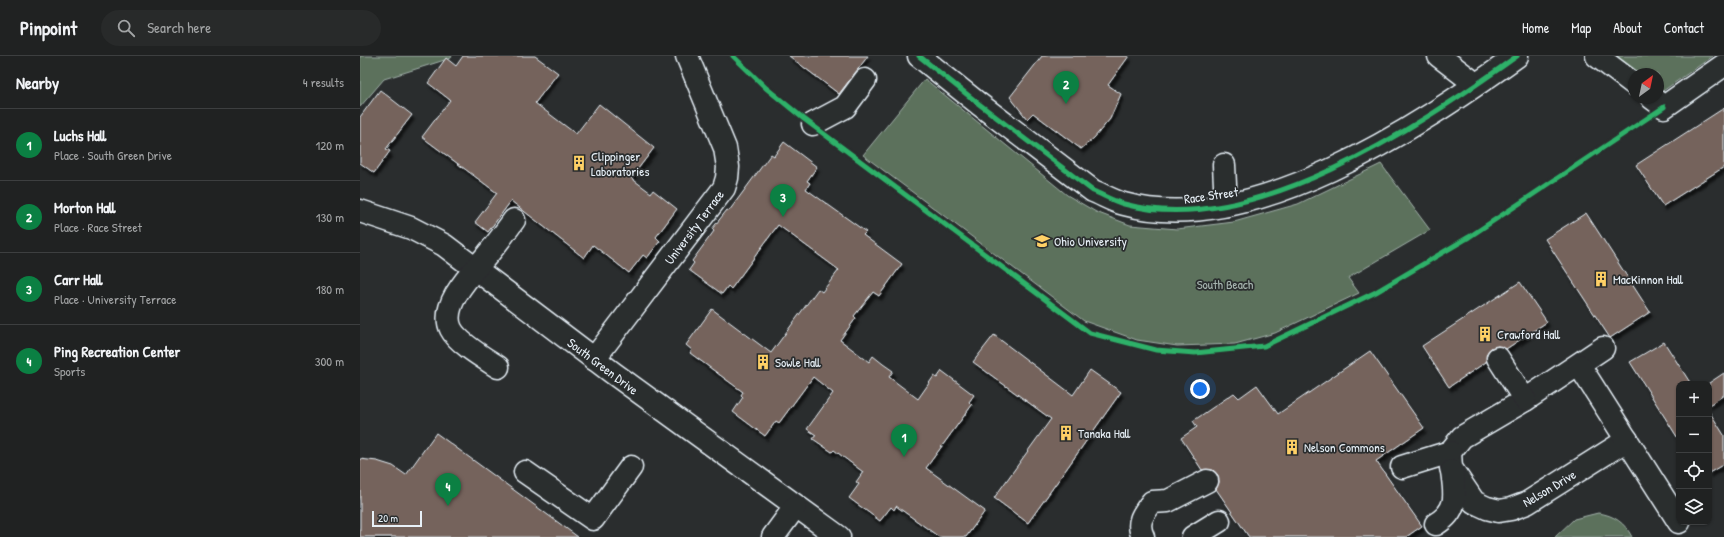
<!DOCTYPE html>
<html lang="en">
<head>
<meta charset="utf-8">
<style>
  body { margin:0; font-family:"Patrick Hand",sans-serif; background:#282a2a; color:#f1f3f6 }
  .controls { position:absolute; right:12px; bottom:12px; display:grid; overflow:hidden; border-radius:8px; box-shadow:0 1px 3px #0004 }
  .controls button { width:36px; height:36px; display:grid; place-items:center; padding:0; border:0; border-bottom:1px solid #3d3f40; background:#202222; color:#f1f3f6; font:20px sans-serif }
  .compass { position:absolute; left:1268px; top:12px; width:36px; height:36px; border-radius:50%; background:#202222; box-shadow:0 1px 3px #0004; rotate:33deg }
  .scale { position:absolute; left:12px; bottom:10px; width:50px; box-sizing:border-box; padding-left:4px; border:2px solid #e8f1f8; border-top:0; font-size:11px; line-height:14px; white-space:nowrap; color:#e8f1f8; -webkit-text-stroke:3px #2a2d2e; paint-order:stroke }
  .you { position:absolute; left:840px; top:333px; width:14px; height:14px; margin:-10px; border:3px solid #fff; border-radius:50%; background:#1a73e8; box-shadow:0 0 0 6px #1a73e833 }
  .badge { display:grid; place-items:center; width:26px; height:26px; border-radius:50%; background:#0b8043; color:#fff; font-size:13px; font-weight:700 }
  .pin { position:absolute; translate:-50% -33px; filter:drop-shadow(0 1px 2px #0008) }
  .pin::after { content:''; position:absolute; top:21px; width:14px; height:12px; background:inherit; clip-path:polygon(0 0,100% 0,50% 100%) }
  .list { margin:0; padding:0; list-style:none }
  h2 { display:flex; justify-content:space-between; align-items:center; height:52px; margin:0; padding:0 16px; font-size:17px }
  h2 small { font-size:13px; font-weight:400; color:#a2a4a5 }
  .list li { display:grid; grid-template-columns:26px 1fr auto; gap:12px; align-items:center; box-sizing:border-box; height:72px; padding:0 16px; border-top:1px solid #3d3f40 }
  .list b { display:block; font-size:15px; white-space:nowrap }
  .list p { margin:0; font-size:13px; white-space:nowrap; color:#a2a4a5 }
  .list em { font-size:13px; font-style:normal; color:#a2a4a5 }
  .icon { flex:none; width:22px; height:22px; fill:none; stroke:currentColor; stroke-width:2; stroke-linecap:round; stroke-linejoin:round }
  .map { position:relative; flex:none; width:1364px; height:481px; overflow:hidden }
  header { display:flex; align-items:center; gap:24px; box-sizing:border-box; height:56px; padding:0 20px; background:#202222; border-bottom:1px solid #3d3f40 }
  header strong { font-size:19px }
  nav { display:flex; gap:22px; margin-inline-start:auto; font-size:14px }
  .search { width:280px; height:36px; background:#282a2a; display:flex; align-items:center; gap:10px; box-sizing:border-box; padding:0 14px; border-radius:22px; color:#a2a4a5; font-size:15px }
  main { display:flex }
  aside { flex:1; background:#202222 }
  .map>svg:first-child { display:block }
</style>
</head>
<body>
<header>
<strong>Pinpoint</strong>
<div class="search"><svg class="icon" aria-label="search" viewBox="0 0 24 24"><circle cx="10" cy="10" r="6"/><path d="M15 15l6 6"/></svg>Search here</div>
<nav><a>Home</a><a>Map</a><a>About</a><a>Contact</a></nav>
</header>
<main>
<aside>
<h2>Nearby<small>4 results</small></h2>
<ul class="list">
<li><span class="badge">1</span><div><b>Luchs Hall</b><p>Place · South Green Drive</p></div><em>120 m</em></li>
<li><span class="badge">2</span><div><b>Morton Hall</b><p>Place · Race Street</p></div><em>130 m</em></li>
<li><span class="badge">3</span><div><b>Carr Hall</b><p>Place · University Terrace</p></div><em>180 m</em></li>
<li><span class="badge">4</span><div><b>Ping Recreation Center</b><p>Sports</p></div><em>300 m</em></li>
</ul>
</aside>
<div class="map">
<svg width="1364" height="481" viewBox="0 0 1364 481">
  <defs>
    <filter id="shadow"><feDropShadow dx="2.5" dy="4.5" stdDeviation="1" flood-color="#0009"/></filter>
  </defs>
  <rect width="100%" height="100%" fill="#2a2d2e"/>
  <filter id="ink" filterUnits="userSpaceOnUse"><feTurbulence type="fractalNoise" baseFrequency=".025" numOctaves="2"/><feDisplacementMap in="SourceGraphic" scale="8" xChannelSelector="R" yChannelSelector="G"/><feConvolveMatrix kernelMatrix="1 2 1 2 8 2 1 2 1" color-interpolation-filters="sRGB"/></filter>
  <g filter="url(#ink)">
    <g fill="#5b715c" stroke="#a2b1aa">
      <path d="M0 0H92L91 2 24 23 0 51Z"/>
      <path d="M1254 0H1353L1300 37 1298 35V18H1276Z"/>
      <path d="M565 23 707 139 736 156 770 169 817 173 874 166 938 148 1021 108 1070 174 988 222 999 237 915 277 875 288 817 290 777 284 724 265 503 99Z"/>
      <path d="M1238 457C1254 459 1265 467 1272 481H1195L1214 463Z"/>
    </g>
    <g fill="#74635b" stroke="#e8f1f8" filter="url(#shadow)">
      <path d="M103 0H175L198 17 175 47 216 78 239 48 294 92 271 122 291 137 293 134 317 153 296 181 300 185 287 202 283 199 269 217 233 189 224 202 151 145 128 176 115 166 137 137 62 81 90 44 68 27 86 2 96 10Z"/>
      <path d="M429 0H508L479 38Z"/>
      <path d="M682 0H769L748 29 761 38 750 63 734 82 721 93 673 57 667 63 650 41Z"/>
      <path d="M20 34 52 59 26 93 30 95 14 117 0 107V61Z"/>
      <path d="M1364 52V111L1303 150 1276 109Z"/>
      <path d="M424 86 457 111 447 125 450 127 446 133 506 176 503 179 542 208 519 240 513 236 494 260 496 262 480 284 509 306 513 300 523 308 533 315 529 321 558 343 574 320 577 322 582 315 614 339 609 346 612 349 566 412 625 455 606 481H579L536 450 534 454 531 451 520 465 489 442 499 428 496 426 503 416 474 394 472 396 453 383 456 379 447 373 473 337 453 321 419 367 416 365 405 380 373 356 383 341 381 339 383 336 330 297 332 294 326 289 352 253 411 297 458 233 462 236 479 214 418 169 371 233 368 230 362 238 329 214 334 207 332 205 354 175 352 173 367 154 369 155 411 98 414 100Z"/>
      <path d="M1226 157 1290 256 1250 282 1185 183Z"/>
      <path d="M1160 226 1187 266 1146 293 1138 290 1131 292 1127 297 1126 306 1089 331 1062 290Z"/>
      <path d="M634 279 713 339 730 314 761 336 668 467 634 442 691 363 613 306Z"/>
      <path d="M1304 286 1331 328H1319V384L1270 306Z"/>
      <path d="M1010 295 1064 372 1016 405 1062 470 1046 481H889L856 433 859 426 858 419 853 414H842L821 382 837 371 833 365 874 337 879 342 897 329 918 358Z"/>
      <path d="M1364 317V339L1349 349V327Z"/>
      <path d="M1349 355 1364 379V408L1349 417Z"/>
      <path d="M76 377 218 481H0V403L17 405 33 410 46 419Z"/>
    </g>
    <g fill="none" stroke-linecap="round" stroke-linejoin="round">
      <defs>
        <g id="minor">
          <path d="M559 0 619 48 733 135C743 139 753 145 764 148 891 183 1058 71 1157 0"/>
          <path d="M1079 0 1109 23"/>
          <path d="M1237 0 1274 28"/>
          <path d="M1292 42 1304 51 1364 9"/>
          <path d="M453 68 485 51 505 24"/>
          <path d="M864 109 866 149"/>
          <path d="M0 155 51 172 84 189 253 317 479 481"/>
          <path d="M1243 292 1165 344 1102 381 1090 396 1091 412 1114 446 1127 452 1139 455 1151 453 1167 447 1267 384"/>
          <path d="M1138 302 1165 344"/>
          <path d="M234 303 364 132 367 122 368 111 365 92 327 0"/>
          <path d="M1219 309 1319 466"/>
          <path d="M138 311C124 302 98 287 91 273 79 248 114 215 128 198 137 187 146 175 154 164"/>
          <path d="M1042 411 1090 396"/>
          <path d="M165 416 233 463 271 411"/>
          <path d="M1076 468C1099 454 1095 438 1092 415"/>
          <path d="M413 481 435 451"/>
          <path d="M783 481C776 466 783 458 792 446L808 445 847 425"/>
          <path d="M833 481 859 465"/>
        </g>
      </defs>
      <use href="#minor" stroke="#e8f1f8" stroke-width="25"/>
      <use href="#minor" stroke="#2a2d2e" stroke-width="22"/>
      <defs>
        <g id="cycleway">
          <path d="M373 0 406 32 444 63 730 277 796 294 835 297 904 290 1016 236 1109 181 1304 51"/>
          <path d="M559 0 619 48 733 135C743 139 753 145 764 148 891 183 1058 71 1157 0"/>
        </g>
      </defs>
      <use href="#cycleway" stroke="#2a2d2e" stroke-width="8"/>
      <use href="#cycleway" stroke="#2db169" stroke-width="5"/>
    </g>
  </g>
  <defs>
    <symbol id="building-bare" viewBox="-9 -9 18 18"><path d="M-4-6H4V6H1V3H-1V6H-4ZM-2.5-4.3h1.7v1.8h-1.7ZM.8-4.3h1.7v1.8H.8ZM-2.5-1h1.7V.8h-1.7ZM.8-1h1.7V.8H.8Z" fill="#ffd166" stroke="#2a2d2e" stroke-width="2.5" paint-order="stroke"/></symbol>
    <symbol id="university-bare" viewBox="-9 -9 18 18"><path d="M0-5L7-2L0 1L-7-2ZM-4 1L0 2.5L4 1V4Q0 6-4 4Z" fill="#ffd166" stroke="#2a2d2e" stroke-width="2.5" paint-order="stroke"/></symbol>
  </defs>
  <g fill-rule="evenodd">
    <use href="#building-bare" x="208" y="96" width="22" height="22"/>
    <use href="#university-bare" x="671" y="174" width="22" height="22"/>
    <use href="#building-bare" x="1230" y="212" width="22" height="22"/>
    <use href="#building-bare" x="1114" y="267" width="22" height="22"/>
    <use href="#building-bare" x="392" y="295" width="22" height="22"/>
    <use href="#building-bare" x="695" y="366" width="22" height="22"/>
    <use href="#building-bare" x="921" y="380" width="22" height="22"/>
  </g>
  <g text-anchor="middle" stroke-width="3.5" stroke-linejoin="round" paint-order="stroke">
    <g font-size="13" fill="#e8f1f8" stroke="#2a2d2e" text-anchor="start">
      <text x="231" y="105">Clippinger<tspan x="231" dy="15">Laboratories</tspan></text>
      <text x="694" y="190">Ohio University</text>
      <text x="1253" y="228">MacKinnon Hall</text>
      <text x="1137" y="283">Crawford Hall</text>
      <text x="415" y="311">Sowle Hall</text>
      <text x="718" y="382">Tanaka Hall</text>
      <text x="944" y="396">Nelson Commons</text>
    </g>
    <g font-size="13" fill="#e8f1f8" stroke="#2a2d2e">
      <text transform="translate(851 139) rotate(-8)" y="5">Race Street</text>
      <text transform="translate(334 171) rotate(-53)" y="5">University Terrace</text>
      <text transform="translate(243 310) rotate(37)" y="5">South Green Drive</text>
      <text transform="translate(1189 432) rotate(-31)" y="5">Nelson Drive</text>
    </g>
    <g font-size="13" fill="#a9b7b2" stroke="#2a2d2e">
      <text x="865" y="233">South Beach</text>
    </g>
  </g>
</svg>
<div class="controls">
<button>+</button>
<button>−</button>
<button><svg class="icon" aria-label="locate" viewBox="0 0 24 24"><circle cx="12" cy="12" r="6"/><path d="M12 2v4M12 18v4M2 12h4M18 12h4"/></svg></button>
<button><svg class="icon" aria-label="layers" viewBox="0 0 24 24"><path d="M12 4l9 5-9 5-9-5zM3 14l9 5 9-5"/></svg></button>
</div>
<svg class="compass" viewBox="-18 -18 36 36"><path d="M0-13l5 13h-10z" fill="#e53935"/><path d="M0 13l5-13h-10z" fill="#a2a4a5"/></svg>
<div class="scale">20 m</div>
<div class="you"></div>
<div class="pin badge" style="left:544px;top:401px">1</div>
<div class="pin badge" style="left:706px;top:48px">2</div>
<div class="pin badge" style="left:423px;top:161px">3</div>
<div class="pin badge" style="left:88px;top:450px">4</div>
</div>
</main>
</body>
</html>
